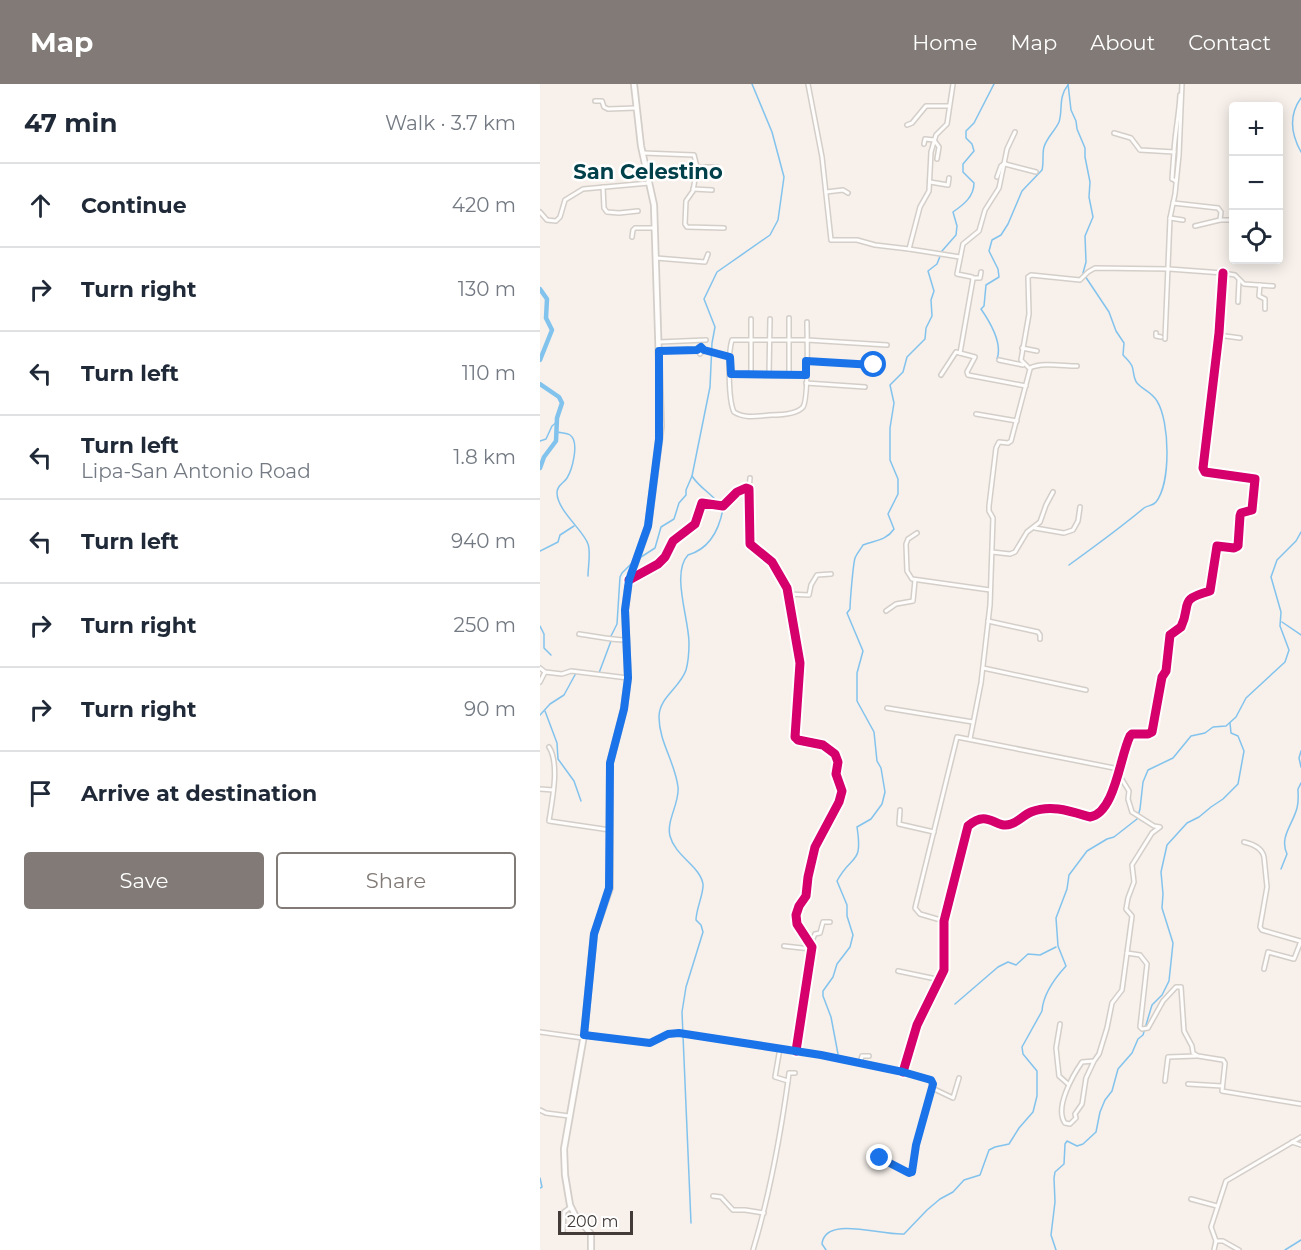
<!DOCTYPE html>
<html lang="en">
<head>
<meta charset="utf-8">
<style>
  body { margin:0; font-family:Montserrat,sans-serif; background:#f2f2f3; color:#1f2937 }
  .controls { position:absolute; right:18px; top:18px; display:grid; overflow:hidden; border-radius:6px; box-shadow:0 3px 15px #0003 }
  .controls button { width:54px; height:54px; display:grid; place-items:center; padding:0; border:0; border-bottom:2px solid #e0e1e3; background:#fff; color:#1f2937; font:30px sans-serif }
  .scale { position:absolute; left:18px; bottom:15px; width:75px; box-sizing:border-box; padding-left:6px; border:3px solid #423b37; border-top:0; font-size:16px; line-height:21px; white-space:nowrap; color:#423b37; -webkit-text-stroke:4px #fff; paint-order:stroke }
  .stop { position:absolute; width:18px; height:18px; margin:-14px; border:4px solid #1a73e8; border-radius:50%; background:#fff }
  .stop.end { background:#1a73e8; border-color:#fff; box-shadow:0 2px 6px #0008 }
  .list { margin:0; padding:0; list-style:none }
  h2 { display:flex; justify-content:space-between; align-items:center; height:78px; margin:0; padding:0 24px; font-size:26px }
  h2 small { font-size:20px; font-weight:400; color:#747a83 }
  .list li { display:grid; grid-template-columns:39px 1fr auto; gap:18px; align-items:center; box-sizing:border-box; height:84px; padding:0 24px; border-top:2px solid #e0e1e3 }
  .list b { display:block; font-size:22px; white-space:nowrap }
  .list p { margin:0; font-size:20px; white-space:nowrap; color:#747a83 }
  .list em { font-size:20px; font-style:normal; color:#747a83 }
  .actions { display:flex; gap:12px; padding:18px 24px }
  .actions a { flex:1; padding:14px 0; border:2px solid #817a76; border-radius:6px; text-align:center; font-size:21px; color:#817a76 }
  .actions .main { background:#817a76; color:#fff }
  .icon { flex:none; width:33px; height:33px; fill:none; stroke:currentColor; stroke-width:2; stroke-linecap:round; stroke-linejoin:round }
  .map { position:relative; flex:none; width:761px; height:1166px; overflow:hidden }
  header { display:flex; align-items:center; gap:36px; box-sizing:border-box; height:84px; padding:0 30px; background:#817a76; color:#fff }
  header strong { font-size:28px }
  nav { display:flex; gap:33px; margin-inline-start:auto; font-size:21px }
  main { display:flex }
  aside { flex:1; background:#fff }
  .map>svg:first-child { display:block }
</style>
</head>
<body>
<header>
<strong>Map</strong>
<nav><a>Home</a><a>Map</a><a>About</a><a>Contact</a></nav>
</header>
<main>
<aside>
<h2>47 min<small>Walk · 3.7 km</small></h2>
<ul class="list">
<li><svg class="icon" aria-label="ahead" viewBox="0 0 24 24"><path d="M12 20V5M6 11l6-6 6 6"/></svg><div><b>Continue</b></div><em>420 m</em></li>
<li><svg class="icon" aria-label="right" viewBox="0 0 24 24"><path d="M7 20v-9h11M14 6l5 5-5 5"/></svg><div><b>Turn right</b></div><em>130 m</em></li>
<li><svg class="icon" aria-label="left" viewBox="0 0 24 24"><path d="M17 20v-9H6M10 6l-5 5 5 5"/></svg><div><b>Turn left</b></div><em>110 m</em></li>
<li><svg class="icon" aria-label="left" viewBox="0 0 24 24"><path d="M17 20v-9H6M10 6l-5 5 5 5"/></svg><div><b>Turn left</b><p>Lipa-San Antonio Road</p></div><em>1.8 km</em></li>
<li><svg class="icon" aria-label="left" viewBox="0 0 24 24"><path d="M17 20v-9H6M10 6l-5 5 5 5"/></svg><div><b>Turn left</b></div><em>940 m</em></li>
<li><svg class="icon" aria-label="right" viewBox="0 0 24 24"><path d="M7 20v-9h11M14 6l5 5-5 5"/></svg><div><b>Turn right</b></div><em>250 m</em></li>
<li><svg class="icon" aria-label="right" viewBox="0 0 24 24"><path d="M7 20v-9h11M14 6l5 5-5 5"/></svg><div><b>Turn right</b></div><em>90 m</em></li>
<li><svg class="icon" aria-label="arrive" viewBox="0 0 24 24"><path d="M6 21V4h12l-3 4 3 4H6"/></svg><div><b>Arrive at destination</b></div></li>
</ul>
<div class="actions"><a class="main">Save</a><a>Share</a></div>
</aside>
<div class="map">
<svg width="761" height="1166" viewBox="0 0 761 1166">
  <rect width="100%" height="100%" fill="#f7f0eb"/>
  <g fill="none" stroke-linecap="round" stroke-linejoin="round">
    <g stroke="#82c3ed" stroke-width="1.5">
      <path d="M528 0 531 26 536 37 537 45 545 64V73L550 98 549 113 553 133 545 152 546 178 543 189 569 228 576 247 584 259 583 271C586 274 590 278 592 282 594 287 593 294 597 299 603 306 612 308 617 317 630 338 631 399 616 418 613 422 608 421 604 424 580 444 554 463 529 481"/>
      <path d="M761 14C748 32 751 50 761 68"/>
      <path d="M457 275C463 259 450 238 441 225L444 222 446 201 459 193 458 185 449 167 452 156 461 151 468 140 482 107 502 86C504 78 502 70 504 63 507 53 515 47 519 38 523 26 518 13 528 1"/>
      <path d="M17 348C21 349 27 349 30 351 40 358 32 386 27 394 23 400 17 401 17 409 17 426 44 447 48 460 51 469 48 482 48 492"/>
      <path d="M0 357 6 355 12 342 17 338"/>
      <path d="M0 467 18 458 20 451 34 442"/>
      <path d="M98 475 115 464 121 443 134 435 139 419 146 411V406L152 392 170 303 172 259 175 243 164 215 177 188 230 151 238 136 244 93 232 48 212 0"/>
      <path d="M742 538 761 551"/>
      <path d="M0 542 4 550V564L11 571"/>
      <path d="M70 554 77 540 80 493 82 489 93 478"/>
      <path d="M59 589 71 557"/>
      <path d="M5 627 17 659 18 675 34 697 41 717"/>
      <path d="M0 631 10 620 24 611 36 589"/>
      <path d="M761 667 759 674 761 683"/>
      <path d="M741 785 747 770C739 753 753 740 757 724 759 717 758 712 758 705L761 699"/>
      <path d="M415 920 458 883 468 878 476 881 488 870 500 871 516 863"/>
      <path d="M298 970 291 933 283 912V907L293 893 297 880 310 863 313 851 307 832V821L297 797C312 769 323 782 317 743L331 735 342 720 345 708 341 684 337 677 334 648 317 617V589L323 567 307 529 310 525C310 518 313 481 315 474 317 469 321 465 323 461 335 456 346 457 354 445L348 430 358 410V395L350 376V344L354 319 350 301 363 288 367 273 385 255 386 244 392 232 391 216 394 207 388 187 397 180 402 167 416 151 417 142 413 128C423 121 434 113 434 99L423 88V80L434 67 432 60 426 54V47L434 39 454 0"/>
      <path d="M0 1094 2 1103 0 1104"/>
      <path d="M151 1139 142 928 146 903 163 848 161 841 156 836C156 825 164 809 163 800 160 782 135 772 130 752 126 737 140 718 138 703 135 678 119 658 119 633 119 613 140 604 146 586 148 579 149 567 149 559 149 535 131 489 148 471 169 465 179 446 183 425 176 412 160 405 152 392"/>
      <path d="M286 1166 282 1160C285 1131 342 1152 364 1150L387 1126 400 1115 413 1108 424 1096 440 1091 449 1066 455 1063 469 1060 479 1044 493 1028 497 1012V987L483 970 482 963 502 927C503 910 515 894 526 882L518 862 516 834 527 805 529 791 547 767 567 755 574 753 597 735 600 725 603 698 608 686 633 674 651 652 665 649 673 643 686 642 696 633 706 614 745 578 749 566 740 542 741 528 731 493 737 476 756 457 761 448"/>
      <path d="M516 1166 511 1151 515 1118 514 1094 515 1088 524 1080 525 1060 527 1057 537 1062 543 1060 556 1048 560 1028 565 1016 572 1007 578 985 592 969 598 955 603 951 612 921 622 911 629 897 633 859 622 824 623 810 621 788 627 761 647 739 659 733 671 723 683 715 698 700 704 667 698 652 691 649 690 639"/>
      <path d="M745 1166 761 1156"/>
    </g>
    <g stroke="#82c3ed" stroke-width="4.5">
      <path d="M0 205 7 215 6 234 12 246 0 276"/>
      <path d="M0 300 19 313 22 319 17 334 16 357 4 373 0 384"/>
    </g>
    <defs>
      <g id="minor">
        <path d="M268 0 282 73 291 156H317L335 161 369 165 420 173"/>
        <path d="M55 17H62L64 23 68 25 96 24"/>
        <path d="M367 41 372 39 386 22H409"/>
        <path d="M574 49 591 54 600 66 634 68 632 95 636 97"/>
        <path d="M384 60 385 55 394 56 399 63 397 75"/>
        <path d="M634 68C635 48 639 31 640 11"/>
        <path d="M103 69 154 71 157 83 153 107 146 117 145 140 147 143 184 144"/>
        <path d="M465 80 496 88"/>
        <path d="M157 83H177"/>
        <path d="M457 93 461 82 465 79"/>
        <path d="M390 98 408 101 409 94"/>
        <path d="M63 103 64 124 67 128 79 129 98 127"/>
        <path d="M153 105 172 106"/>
        <path d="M286 108 303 106 308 109"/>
        <path d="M633 119 678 124 681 128 680 136H691"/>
        <path d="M0 128 7 136 16 137 20 133 25 116 43 105 109 99"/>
        <path d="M630 134 643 136"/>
        <path d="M655 142 680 136"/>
        <path d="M92 153 93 146 95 144H115"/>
        <path d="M369 165 380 123 389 107 391 68 396 51 407 40 413 0"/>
        <path d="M116 174 165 178 168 170"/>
        <path d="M433 194H440L441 188"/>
        <path d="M720 201 719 212 725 215V225"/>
        <path d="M698 218 699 196"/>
        <path d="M249 234V291"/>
        <path d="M267 238C267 252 269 315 263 323 257 330 240 331 231 331 218 332 205 335 194 328 188 316 188 268 192 256H267L347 261"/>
        <path d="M616 249V252L621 253"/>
        <path d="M678 251 700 254"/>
        <path d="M625 255 630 134 635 110 639 71 642 0"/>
        <path d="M119 258 166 256"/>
        <path d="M482 264 497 267"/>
        <path d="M164 266 190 273"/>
        <path d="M119 267 157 266 160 263 164 266 160 270 157 266"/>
        <path d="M420 269 433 195 432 193 417 190 423 160 439 147 445 126 459 104 467 65 475 48"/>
        <path d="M459 276 483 281"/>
        <path d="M266 277 334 281"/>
        <path d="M490 284C502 278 523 282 537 282"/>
        <path d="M191 290 266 291"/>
        <path d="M211 290V235"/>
        <path d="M229 291 230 235"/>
        <path d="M401 291 416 268 435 273 427 288 428 291 486 302"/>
        <path d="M266 299 325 303"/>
        <path d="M436 330 477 337"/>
        <path d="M209 405 210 394"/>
        <path d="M495 444 524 449 533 446 538 437 540 423"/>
        <path d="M377 449 368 455 366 460 367 487 372 495 450 506"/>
        <path d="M452 468 470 470 475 468 487 448 500 438 506 421 513 408"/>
        <path d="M91 495 118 480 125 473 133 457 155 440 162 419 183 422 197 408 206 404 209 405 210 460 232 478 247 504 260 579 255 653 258 656 283 661 295 670 298 678 296 690 302 707 299 718 275 763 268 793 266 812 259 822 256 831 257 840 272 863 256 967"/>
        <path d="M248 510 269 511 271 501 277 491 291 490"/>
        <path d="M346 527 356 520 373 517 375 496"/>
        <path d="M448 537 498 548 500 551V555"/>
        <path d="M39 550C55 552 70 556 86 556"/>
        <path d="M0 584 5 588 22 590 31 587 88 594"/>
        <path d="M443 584 546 606"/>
        <path d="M0 598 5 588"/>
        <path d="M347 624 433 638"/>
        <path d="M430 655 441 599 450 521 453 434 449 427V422L456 364 459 358 468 359 471 357 490 285 481 276 489 230 488 193 491 191 540 196 548 188 555 184 629 185 683 189 695 191 704 200 733 202"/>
        <path d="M9 663C20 680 12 717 9 737L70 746"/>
        <path d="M0 705 13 706"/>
        <path d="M360 726 359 740 394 748"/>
        <path d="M704 758C713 760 722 764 724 773L727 803 720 843 722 846 760 857"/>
        <path d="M404 837 380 830 375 824 417 653 579 685"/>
        <path d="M271 859 275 850 280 849 283 838H290"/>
        <path d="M244 862 271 865"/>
        <path d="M587 869 600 871 607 880 600 943 602 945 608 944 623 917 636 903H641L644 947 652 962 653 969 658 972 683 976 685 979 682 1007 761 1020"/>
        <path d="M724 885 728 868 754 875 761 857"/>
        <path d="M358 887 401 896"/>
        <path d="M520 940 516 964 519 992 528 1000"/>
        <path d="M0 948 43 954"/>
        <path d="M45 951 110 959 128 950 139 949C223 963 309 971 391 996L393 1000 376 1061 372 1087 369 1089 340 1074"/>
        <path d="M554 977 546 994 542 1020 535 1030 536 1034 530 1040 525 1039C514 1024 533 991 542 978L554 977 559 970 567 944 572 919 582 906 592 832 586 825 588 814 594 798 592 781 612 749 620 743 614 742 592 728 588 715 589 707 578 689"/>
        <path d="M320 979 322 972H329"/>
        <path d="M363 988 377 941 404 886V837L428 742C449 724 455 746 471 740 478 738 484 731 491 728 511 720 530 727 550 733 575 729 580 672 590 652L592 650H608L612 648 622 593 626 587 630 551 641 543C652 520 637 516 670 507L677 462 694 464 698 462 700 432 701 429 712 426 715 395 665 388 663 384 679 249 683 189"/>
        <path d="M248 997 249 989H255"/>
        <path d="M625 997 628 973 656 972"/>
        <path d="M648 1000 682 1002"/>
        <path d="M392 1004 413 1014 419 994"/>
        <path d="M0 1026 6 1029 29 1032"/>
        <path d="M752 1058 761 1061"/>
        <path d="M173 1112 181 1113 193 1126H205L224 1129"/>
        <path d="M651 1115 677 1122"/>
        <path d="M23 1148 24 1128 31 1123"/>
        <path d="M676 1157H683L699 1166"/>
        <path d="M213 1166C230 1110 240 1054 248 997L235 993 240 964"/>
        <path d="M674 1166 676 1157 671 1143 686 1097 761 1053"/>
      </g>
      <path id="major" d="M51 1166V1150L35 1131 30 1121 25 1091 24 1065 44 951 54 850 70 804V679L84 625 88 594 85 526 89 496 108 443 121 342 114 121 101 62 94 0"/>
    </defs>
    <use href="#minor" stroke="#d4cec9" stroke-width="6"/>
    <use href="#major" stroke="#d4cec9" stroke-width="8"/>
    <use href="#minor" stroke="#fefdfc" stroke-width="3"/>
    <use href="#major" stroke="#fefdfc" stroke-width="4.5"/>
    <defs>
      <g id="cycleway">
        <path d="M89 496 118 480 125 473 133 457 155 440 162 419 183 422 197 408 206 404 209 405 210 460 232 478 247 504 260 579 255 653 258 656 283 661 295 670 298 678 296 690 302 707 299 718 275 763 268 793 266 812 259 822 256 831 257 840 272 863 256 967"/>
        <path d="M363 988 377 941 404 886V837L428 742C449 724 455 746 471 740 478 738 484 731 491 728 511 720 530 727 550 733 575 729 580 672 590 652L592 650H608L612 648 622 593 626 587 630 551 641 543C652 520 637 516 670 507L677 462 694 464 698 462 700 432 701 429 712 426 715 395 665 388 663 384 679 249 683 189"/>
      </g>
    </defs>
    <use href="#cycleway" stroke="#fff" stroke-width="13"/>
    <use href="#cycleway" stroke="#d6006c" stroke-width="9"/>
  </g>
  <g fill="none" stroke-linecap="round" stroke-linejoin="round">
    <path stroke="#1a73e8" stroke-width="8" d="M334 281 266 277V291L191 290 190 273 164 266 161 263 157 266 119 267V355L108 442 89 496 85 526 88 594 84 625 70 679 69 804 54 850 44 951 110 959 128 950 139 949 281 971 363 988 391 996 393 1000 376 1061 372 1088 369 1089 340 1074"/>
  </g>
  <g text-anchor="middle" stroke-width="5" stroke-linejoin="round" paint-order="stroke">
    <g font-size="21" font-weight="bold" fill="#00404b" stroke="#fff">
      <text x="108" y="95">San Celestino</text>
    </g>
  </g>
</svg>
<div class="controls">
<button>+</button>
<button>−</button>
<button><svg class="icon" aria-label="locate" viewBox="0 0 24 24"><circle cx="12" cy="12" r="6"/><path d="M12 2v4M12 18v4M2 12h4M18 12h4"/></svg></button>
</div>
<div class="scale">200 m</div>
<div class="stop" style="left:334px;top:281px"></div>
<div class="stop end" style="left:340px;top:1074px"></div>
</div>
</main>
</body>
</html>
